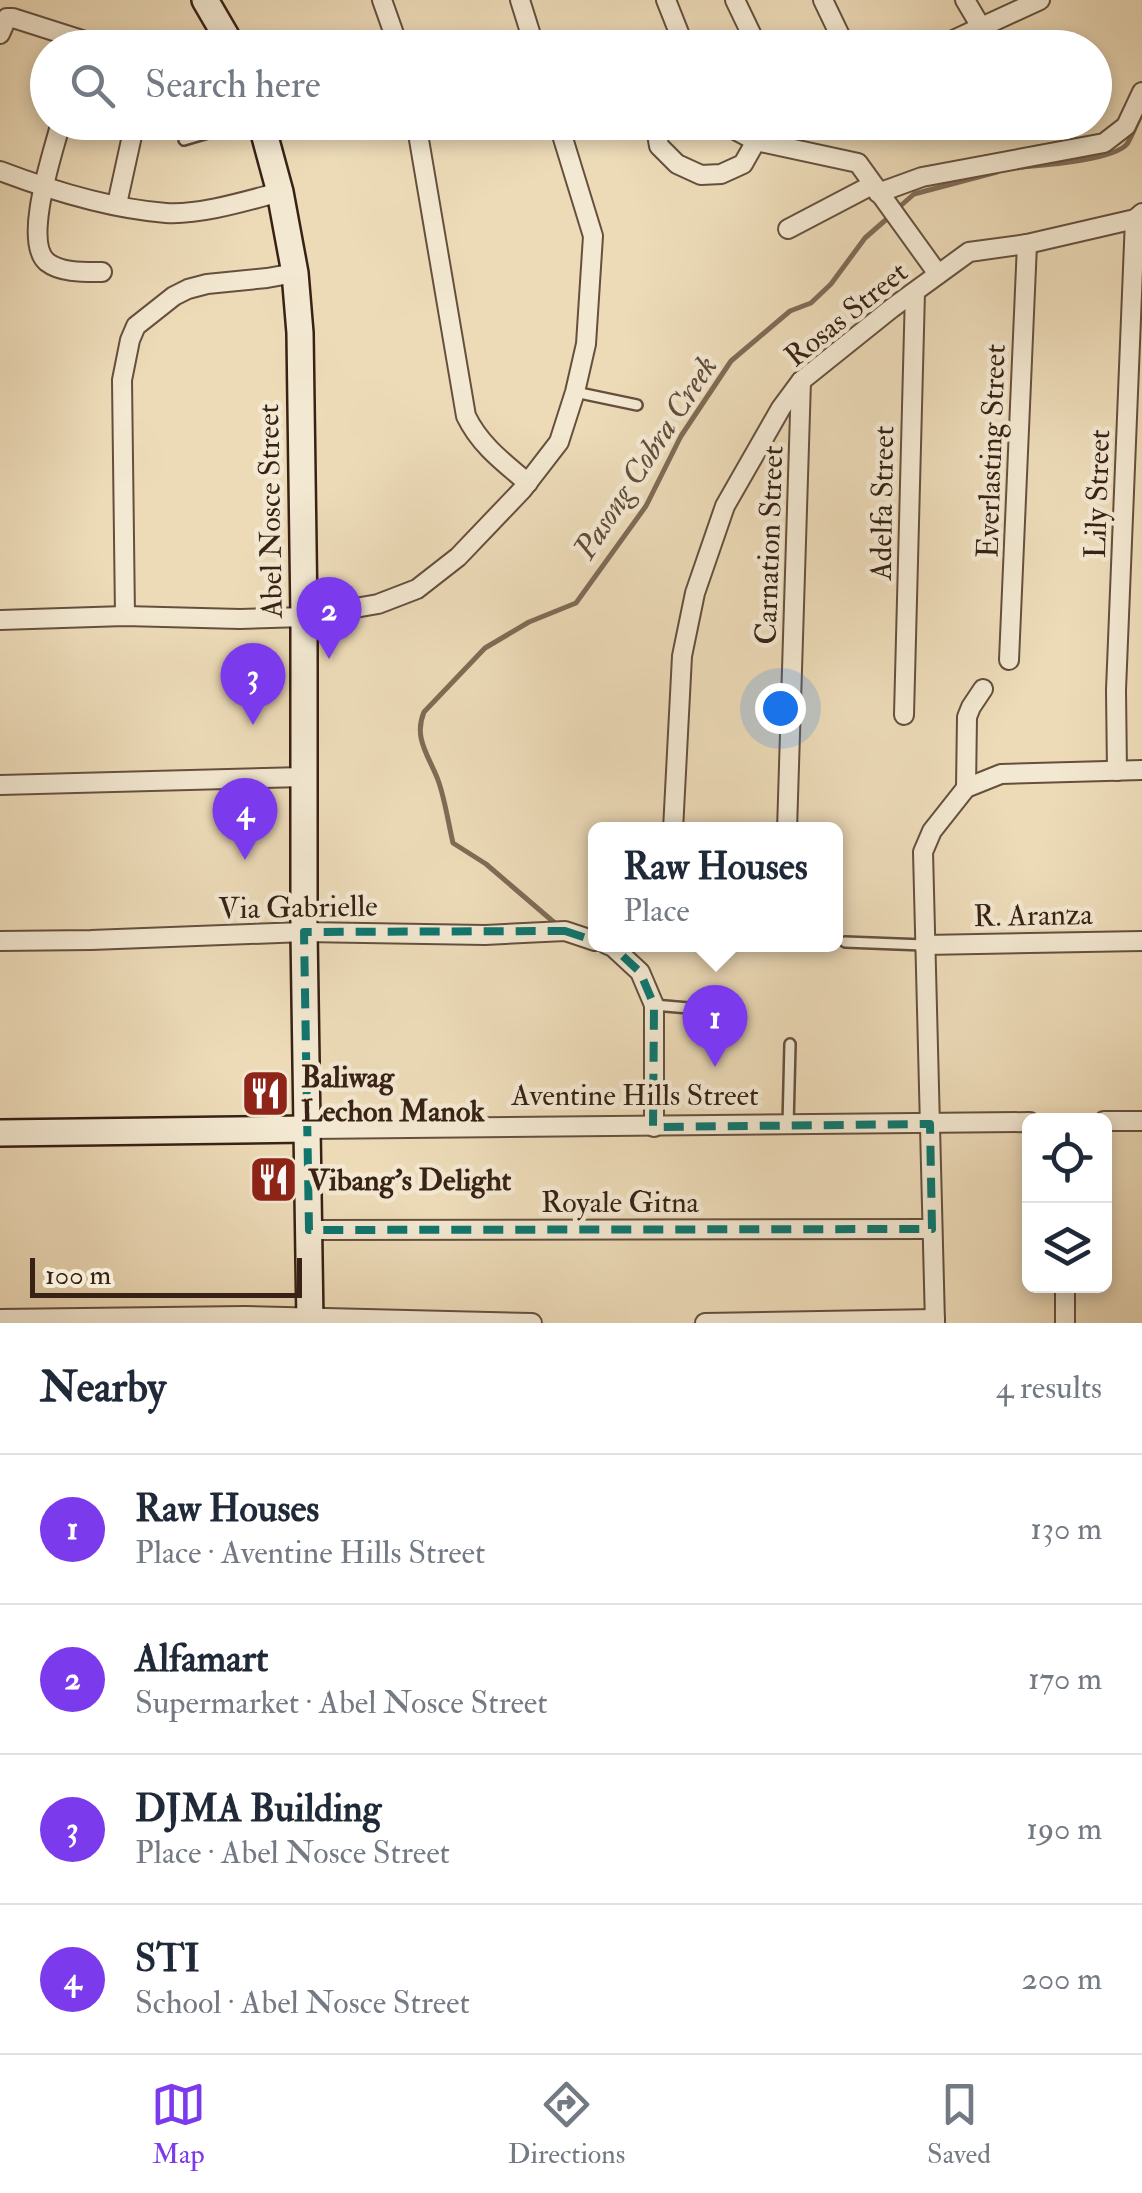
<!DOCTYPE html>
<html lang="en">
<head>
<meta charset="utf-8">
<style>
  body { margin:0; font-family:"IM FELL Double Pica",serif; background:#f6f6f7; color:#1f2937 }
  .controls { position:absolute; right:30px; bottom:30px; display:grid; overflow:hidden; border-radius:15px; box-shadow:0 5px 15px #0003 }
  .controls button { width:90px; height:90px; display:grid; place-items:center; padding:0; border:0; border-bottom:2px solid #e0e1e3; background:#fff; color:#1f2937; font:50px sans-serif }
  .scale { position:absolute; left:30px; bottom:25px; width:272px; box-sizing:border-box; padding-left:10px; border:5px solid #382216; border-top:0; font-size:28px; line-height:35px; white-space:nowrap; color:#382216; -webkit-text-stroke:8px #f3e8d1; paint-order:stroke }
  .you { position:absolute; left:780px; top:708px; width:35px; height:35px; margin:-25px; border:8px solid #fff; border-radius:50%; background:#1a73e8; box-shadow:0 0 0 15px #1a73e833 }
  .badge { display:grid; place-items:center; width:65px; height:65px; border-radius:50%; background:#7c3aed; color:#fff; font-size:32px; font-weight:700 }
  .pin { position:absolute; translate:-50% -82px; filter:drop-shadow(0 2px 5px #0008) }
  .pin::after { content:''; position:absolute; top:52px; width:35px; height:30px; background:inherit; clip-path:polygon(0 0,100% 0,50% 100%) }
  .popup { position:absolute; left:588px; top:822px; width:255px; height:130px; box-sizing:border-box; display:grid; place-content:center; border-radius:15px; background:#fff; filter:drop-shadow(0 2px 8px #0005); font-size:32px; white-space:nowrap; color:#747a83 }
  .popup b { font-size:38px; color:#1f2937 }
  .popup::after { content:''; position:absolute; left:50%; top:100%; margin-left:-20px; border:20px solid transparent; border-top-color:#fff }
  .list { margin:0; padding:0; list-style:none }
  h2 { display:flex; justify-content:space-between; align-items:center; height:130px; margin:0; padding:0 40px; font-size:42px }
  h2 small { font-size:32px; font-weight:400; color:#747a83 }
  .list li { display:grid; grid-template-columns:65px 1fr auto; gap:30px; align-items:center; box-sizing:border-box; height:150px; padding:0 40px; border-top:2px solid #e0e1e3 }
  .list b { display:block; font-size:38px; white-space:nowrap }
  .list p { margin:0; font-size:32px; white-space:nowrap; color:#747a83 }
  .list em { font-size:32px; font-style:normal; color:#747a83 }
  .icon { flex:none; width:55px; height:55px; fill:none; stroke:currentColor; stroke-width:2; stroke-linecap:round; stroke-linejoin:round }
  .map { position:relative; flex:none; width:1142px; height:1323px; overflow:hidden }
  .search { position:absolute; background:#fff; box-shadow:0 5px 15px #0003; left:30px; right:30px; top:30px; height:110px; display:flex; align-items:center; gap:25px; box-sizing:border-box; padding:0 35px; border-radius:55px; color:#747a83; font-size:38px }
  .sheet { height:730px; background:#fff }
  nav { display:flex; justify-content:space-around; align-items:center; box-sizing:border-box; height:140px; border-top:2px solid #e0e1e3; background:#fff; font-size:28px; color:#747a83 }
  nav a { display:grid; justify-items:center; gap:5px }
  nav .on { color:#7c3aed }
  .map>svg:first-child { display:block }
</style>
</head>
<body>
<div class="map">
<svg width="1142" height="1323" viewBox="0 0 1142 1323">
  <rect width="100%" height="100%" fill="#eddbb8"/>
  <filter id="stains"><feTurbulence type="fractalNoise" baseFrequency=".002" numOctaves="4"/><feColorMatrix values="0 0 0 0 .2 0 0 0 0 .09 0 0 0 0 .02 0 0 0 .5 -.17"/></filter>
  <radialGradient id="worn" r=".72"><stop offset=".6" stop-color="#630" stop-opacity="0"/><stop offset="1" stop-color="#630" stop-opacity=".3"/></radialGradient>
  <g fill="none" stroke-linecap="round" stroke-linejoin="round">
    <g stroke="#7f6b56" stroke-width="5">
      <path d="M1022 167C1044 165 1114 160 1127 144 1133 135 1136 123 1142 114"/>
      <path d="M897 209 914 194 997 172"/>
      <path d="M556 924 486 864 453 843C448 822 445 799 438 780 429 756 413 738 424 712L485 648 529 622 576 603 646 506 681 436 731 361 790 311 811 303 831 284 865 238 889 217"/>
    </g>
    <defs>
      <g id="lane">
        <path d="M184 140 245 122"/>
        <path d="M575 392 637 405"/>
        <path d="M845 942 924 945"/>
        <path d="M654 1005 700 1009"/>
        <path d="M788 1126 790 1044"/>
      </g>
      <g id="street">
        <path d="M382 0 399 48"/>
        <path d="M520 0 535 48"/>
        <path d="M666 0 685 48"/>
        <path d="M735 0 758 48"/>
        <path d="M823 0 846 48"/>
        <path d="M965 0 981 27"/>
        <path d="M0 34 7 18H13L107 48"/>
        <path d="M936 48 1040 0"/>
        <path d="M61 122C54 150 22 241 47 262 61 273 85 272 102 272"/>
        <path d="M416 122 466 416C480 445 503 462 528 483"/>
        <path d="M655 122 659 146 677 164 701 175 721 174 743 164 756 141"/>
        <path d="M730 122 737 131 756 141 858 163 938 274"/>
        <path d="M0 171C50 190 113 209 166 213 201 215 246 201 280 192"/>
        <path d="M878 193 922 177 1104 143 1126 126 1142 92"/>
        <path d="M117 204 135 122"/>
        <path d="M788 229 872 185"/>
        <path d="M125 616 122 380 130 340 136 326 174 296 188 289 207 284 267 278 295 273"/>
        <path d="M0 620 125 616 240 619 304 617 378 604 417 589 458 557 522 490 559 442 575 392 586 344 593 236 558 122"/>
        <path d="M1009 660 1027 244"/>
        <path d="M904 715 915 292"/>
        <path d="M1117 771 1116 690 1135 219"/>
        <path d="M0 785 303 777"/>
        <path d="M966 788 967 717 971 707 983 689"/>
        <path d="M673 830 682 656 695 593 725 506 781 408 801 381 892 308 969 252 1027 244 1135 219 1142 213"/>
        <path d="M787 830 801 381"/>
        <path d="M0 941 91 940 304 932 485 935 565 931 595 941"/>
        <path d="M606 944 613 947 640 972 654 1005V1127"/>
        <path d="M924 945 1142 941"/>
        <path d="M1104 1121H1142"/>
        <path d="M308 1129 1030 1122"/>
        <path d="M309 1230 932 1229"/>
        <path d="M1065 1286V1323"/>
        <path d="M0 1319 245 1316 532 1323"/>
        <path d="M705 1323 935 1319"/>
        <path d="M935 1323 923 852 932 831 966 788 1001 774 1142 770"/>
      </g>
      <g id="secondary">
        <path d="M205 0 233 48"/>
        <path d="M261 122 280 192 295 273 300 333 304 617V932L310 1323"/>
        <path d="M0 1133 308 1129"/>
      </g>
    </defs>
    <use href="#lane" stroke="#65503e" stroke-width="14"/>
    <use href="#street" stroke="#65503e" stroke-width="22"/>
    <use href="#secondary" stroke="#382216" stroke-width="30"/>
    <use href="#lane" stroke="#f3e8d1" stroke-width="9"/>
    <use href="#street" stroke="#f3e8d1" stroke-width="18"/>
    <use href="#secondary" stroke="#f3e8d1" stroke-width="25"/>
  </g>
  <path fill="none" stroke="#0f766e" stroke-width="8" stroke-dasharray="20 12" stroke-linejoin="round" d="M565 931 613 947 640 972 654 1005 653 1127 930 1124 932 1229 309 1230 304 932Z"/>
  <defs>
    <symbol id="restaurant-square" viewBox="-11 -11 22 22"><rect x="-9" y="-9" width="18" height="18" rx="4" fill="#8f2418" stroke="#f3e8d1"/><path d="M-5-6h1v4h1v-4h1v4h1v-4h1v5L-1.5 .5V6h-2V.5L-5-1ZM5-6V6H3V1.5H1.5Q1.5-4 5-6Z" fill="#fff"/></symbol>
  </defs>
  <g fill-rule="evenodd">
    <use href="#restaurant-square" x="238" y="1066" width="55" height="55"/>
    <use href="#restaurant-square" x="246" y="1152" width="55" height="55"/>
  </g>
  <g text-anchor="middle" stroke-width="9" stroke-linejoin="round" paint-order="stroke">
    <g font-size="30" fill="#382216" stroke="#f3e8d1">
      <text transform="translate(846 314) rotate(-39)" y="10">Rosas Street</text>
      <text transform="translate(991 451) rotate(-88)" y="10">Everlasting Street</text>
      <text transform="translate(1097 494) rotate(-88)" y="10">Lily Street</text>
      <text transform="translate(882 503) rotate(-89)" y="10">Adelfa Street</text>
      <text transform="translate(270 511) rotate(-91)" y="10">Abel Nosce Street</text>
      <text transform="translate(769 545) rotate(-88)" y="10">Carnation Street</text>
      <text transform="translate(298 907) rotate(-1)" y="10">Via Gabrielle</text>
      <text transform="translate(1033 915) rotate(-1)" y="10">R. Aranza</text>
      <text x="635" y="1105">Aventine Hills Street</text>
      <text x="620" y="1212">Royale Gitna</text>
    </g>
    <g font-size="30" font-weight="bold" fill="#382216" stroke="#f3e8d1" text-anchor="start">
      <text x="301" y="1087">Baliwag<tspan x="301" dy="34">Lechon Manok</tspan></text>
      <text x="308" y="1190">Vibang's Delight</text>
    </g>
    <g font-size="32" font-style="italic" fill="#624d3b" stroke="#f3e8d1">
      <text transform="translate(645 457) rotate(-57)" y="11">Pasong Cobra Creek</text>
    </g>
  </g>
  <rect width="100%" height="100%" filter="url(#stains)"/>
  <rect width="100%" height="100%" fill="url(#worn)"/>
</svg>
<div class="controls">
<button><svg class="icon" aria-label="locate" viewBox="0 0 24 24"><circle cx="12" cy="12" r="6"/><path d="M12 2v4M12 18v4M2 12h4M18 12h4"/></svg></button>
<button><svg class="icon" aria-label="layers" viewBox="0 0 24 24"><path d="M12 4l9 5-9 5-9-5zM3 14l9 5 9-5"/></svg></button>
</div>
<div class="scale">100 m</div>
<div class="you"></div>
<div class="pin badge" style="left:715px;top:1067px">1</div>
<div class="popup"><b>Raw Houses</b>Place</div>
<div class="pin badge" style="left:329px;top:659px">2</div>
<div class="pin badge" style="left:253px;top:725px">3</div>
<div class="pin badge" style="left:245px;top:860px">4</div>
<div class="search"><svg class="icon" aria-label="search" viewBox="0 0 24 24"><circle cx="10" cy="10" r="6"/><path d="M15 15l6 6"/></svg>Search here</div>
</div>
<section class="sheet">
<h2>Nearby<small>4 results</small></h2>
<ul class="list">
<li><span class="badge">1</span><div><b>Raw Houses</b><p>Place · Aventine Hills Street</p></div><em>130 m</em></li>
<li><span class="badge">2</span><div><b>Alfamart</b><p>Supermarket · Abel Nosce Street</p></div><em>170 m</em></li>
<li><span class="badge">3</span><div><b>DJMA Building</b><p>Place · Abel Nosce Street</p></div><em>190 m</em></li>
<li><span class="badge">4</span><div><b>STI</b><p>School · Abel Nosce Street</p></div><em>200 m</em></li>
</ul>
</section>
<nav>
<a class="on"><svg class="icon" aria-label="map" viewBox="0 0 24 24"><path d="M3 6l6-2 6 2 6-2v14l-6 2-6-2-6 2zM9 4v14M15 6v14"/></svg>Map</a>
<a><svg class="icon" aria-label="directions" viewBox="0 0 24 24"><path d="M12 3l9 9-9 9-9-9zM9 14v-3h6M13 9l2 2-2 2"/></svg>Directions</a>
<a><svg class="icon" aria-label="saved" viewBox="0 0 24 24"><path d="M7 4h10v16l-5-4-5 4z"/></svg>Saved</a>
</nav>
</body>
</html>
